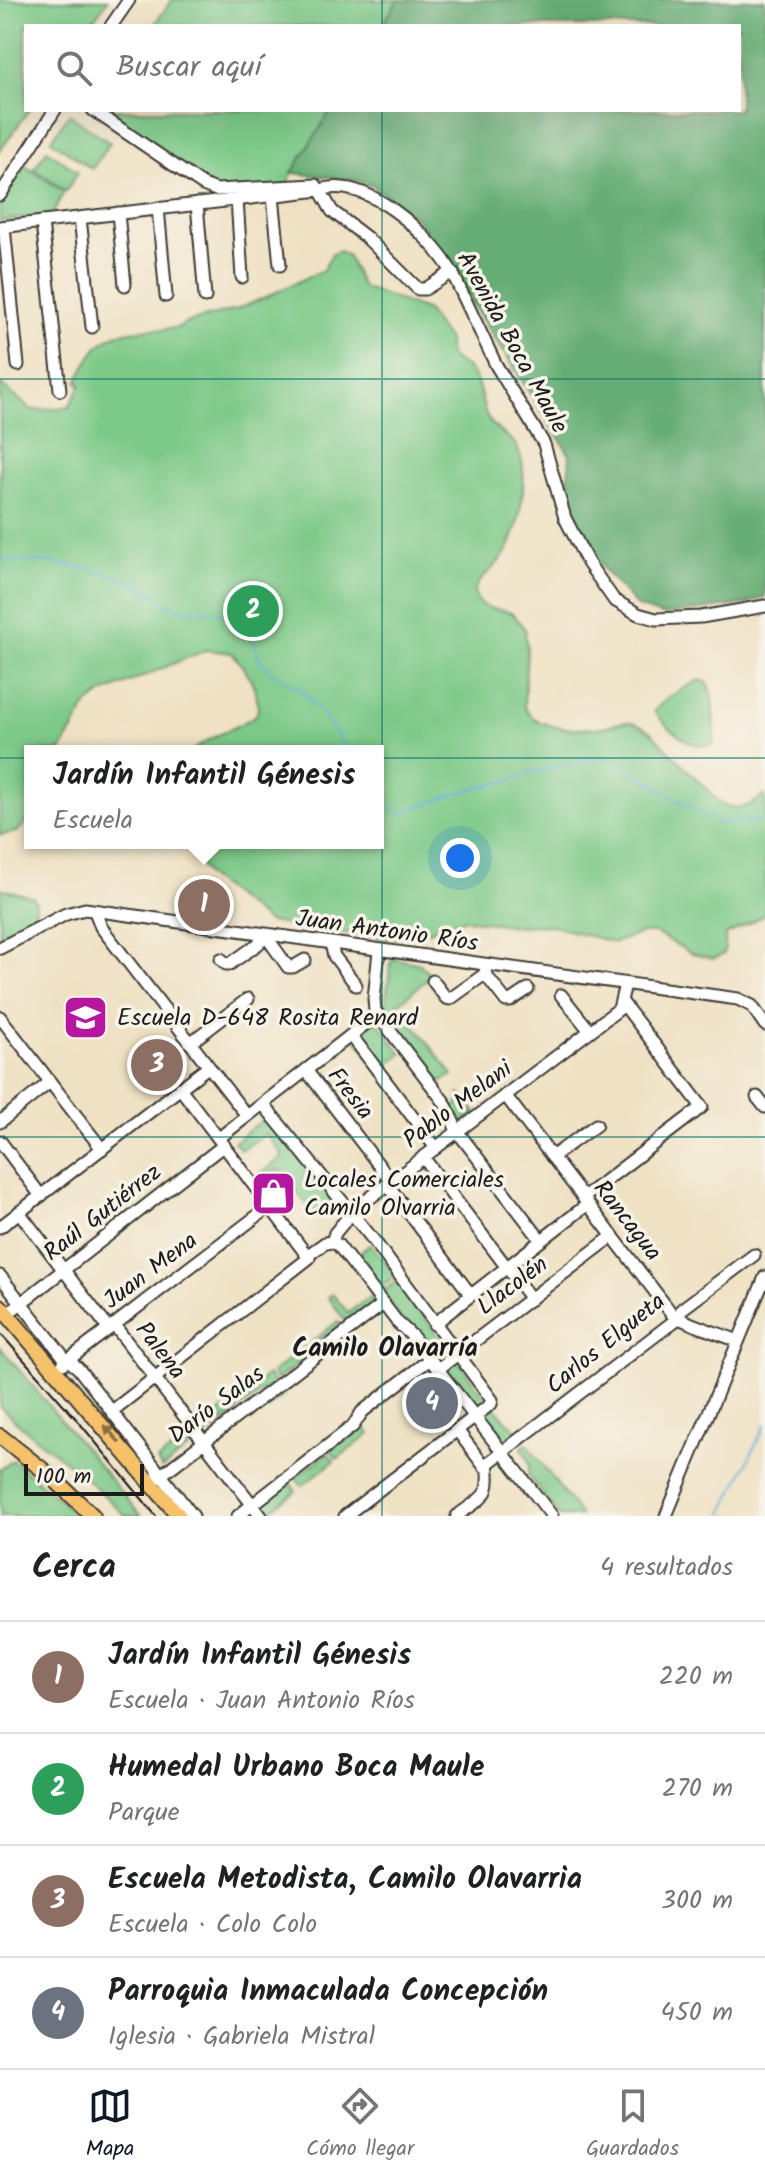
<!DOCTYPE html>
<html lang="es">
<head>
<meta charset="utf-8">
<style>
  body { margin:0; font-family:Kalam,sans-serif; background:#f2f2f2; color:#202124 }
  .scale { position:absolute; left:24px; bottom:20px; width:120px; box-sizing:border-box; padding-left:8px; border:4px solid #1c1c1c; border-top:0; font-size:22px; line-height:28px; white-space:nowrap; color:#1c1c1c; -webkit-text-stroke:6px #f7f3e8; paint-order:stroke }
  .you { position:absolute; left:460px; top:858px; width:28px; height:28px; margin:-20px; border:6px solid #fff; border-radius:50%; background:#1a73e8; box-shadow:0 0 0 12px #1a73e833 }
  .badge { display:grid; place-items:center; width:52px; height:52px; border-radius:50%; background:#111827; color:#fff; font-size:26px; font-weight:700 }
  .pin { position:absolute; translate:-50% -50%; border:4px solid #fff; box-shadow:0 2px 8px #0006 }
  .popup { position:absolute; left:24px; top:745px; width:360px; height:104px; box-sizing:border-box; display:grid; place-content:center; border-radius:0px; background:#fff; filter:drop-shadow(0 2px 6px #0005); font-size:26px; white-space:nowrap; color:#757577 }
  .popup b { font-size:30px; color:#202124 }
  .popup::after { content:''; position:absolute; left:50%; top:100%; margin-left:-16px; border:16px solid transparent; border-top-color:#fff }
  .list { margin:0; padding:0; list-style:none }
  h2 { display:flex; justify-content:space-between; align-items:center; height:104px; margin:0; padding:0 32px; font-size:34px }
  h2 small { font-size:26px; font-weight:400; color:#757577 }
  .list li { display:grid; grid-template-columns:52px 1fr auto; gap:24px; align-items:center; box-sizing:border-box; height:112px; padding:0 32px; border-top:2px solid #e0e0e0 }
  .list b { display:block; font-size:30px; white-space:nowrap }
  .list p { margin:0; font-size:26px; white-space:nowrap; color:#757577 }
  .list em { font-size:26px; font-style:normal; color:#757577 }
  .icon { flex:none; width:44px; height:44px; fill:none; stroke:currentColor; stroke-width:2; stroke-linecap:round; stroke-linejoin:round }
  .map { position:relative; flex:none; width:765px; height:1516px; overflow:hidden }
  .search { position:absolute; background:#fff; box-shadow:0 8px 32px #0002; left:24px; right:24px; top:24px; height:88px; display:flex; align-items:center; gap:20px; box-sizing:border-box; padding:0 28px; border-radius:0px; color:#757577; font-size:30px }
  .sheet { height:552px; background:#fff }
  nav { display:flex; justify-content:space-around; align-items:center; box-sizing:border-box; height:112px; border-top:2px solid #e0e0e0; background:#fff; font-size:22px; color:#757577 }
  nav a { display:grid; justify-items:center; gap:4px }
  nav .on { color:#111827 }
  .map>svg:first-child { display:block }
</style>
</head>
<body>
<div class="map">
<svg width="765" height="1516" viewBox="0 0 765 1516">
  <rect width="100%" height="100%" fill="#f7f3e8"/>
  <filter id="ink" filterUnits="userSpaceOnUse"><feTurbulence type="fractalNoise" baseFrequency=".0125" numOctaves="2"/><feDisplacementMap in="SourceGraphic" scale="16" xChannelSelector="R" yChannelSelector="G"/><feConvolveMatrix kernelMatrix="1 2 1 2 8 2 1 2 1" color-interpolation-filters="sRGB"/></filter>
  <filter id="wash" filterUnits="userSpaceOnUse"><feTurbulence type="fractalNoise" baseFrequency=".006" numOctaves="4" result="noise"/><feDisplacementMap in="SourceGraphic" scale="32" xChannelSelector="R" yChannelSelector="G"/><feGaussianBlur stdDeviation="1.8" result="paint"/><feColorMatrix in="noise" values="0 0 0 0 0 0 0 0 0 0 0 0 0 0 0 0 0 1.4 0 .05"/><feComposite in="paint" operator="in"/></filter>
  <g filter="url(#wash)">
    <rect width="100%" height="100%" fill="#efe1c3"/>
    <g fill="#7dc988" stroke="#4c7252" stroke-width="2">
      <path d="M0 0H108L89 26H26V110H29L0 151Z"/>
      <path d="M172 0H398L382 26H153Z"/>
      <path d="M107 110H331L292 173 286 190H211L109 115Z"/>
      <path d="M69 114 110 143 92 169 51 140Z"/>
      <path d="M47 150 78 172 66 191 34 169Z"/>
      <path d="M24 165 64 192 52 215 0 221V201H4L10 193 9 186Z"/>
      <path d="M340 251 348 256 362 287 426 310 448 340C447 365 460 359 471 372 483 386 480 411 492 424 498 432 508 435 515 444 532 468 520 529 506 552 497 567 482 575 474 590 478 612 494 607 512 613L525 629 527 647 524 707C536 729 571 730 594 728 605 728 615 723 626 722 634 722 643 727 650 731L719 802C737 813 749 807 765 795V915L726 935 724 954 714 959 692 954 655 933H641L614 943 550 925 515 926 465 919 418 934 387 939 268 922 207 876 198 861 192 843H378V751H192C211 734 237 730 257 714 262 693 245 668 232 653L206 650 103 693 87 705 61 751H30V818L17 832 0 835V384L32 410 69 407 81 385 77 382C99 336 110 330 161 329 172 328 177 330 185 323L238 309 268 296 323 270 332 254Z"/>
      <path d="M699 680 708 683 713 702 714 742C697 756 665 726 654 711L667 698Z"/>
      <path d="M0 888 33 897 36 904 34 922 0 939Z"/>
      <path d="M397 959 420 964 431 976 398 1004 453 1075 440 1082 385 1008 391 961Z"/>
      <path d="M376 1020 402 1054 380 1070 354 1037Z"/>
      <path d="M460 1094 476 1113 460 1124 453 1108 458 1104Z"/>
      <path d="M265 1118 273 1119 336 1203 317 1217 278 1169 264 1179 260 1174 283 1156 266 1134 241 1150 234 1142Z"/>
      <path d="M371 1244 396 1276 379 1289 354 1257Z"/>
      <path d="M397 1281 488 1401 519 1433 505 1442 499 1440 420 1336 404 1323 381 1293Z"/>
      <path d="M333 1294 348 1313 371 1296 373 1304 348 1325 328 1297Z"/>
      <path d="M338 1321 343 1328 314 1352 309 1344Z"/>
      <path d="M0 1347 141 1516H126L76 1469 35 1438 0 1407Z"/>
      <path d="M305 1347 310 1354 277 1380 272 1373Z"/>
      <path d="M268 1375 274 1383 240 1408 235 1401Z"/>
      <path d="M279 1388 284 1395 252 1420 247 1413Z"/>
      <path d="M233 1403 238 1411 202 1438 196 1430Z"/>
      <path d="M361 1422 370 1434 337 1459 331 1450 359 1427Z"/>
      <path d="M194 1433 199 1440 162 1469 157 1461Z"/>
      <path d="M526 1443 581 1516H559L528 1475 530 1464 522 1448Z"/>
      <path d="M328 1453 334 1461 302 1486 295 1478Z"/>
      <path d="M13 1460 78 1516H0V1470Z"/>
      <path d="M290 1483 296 1491 264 1515 258 1507Z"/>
    </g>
    <path fill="#66ad74" stroke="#416448" stroke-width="2" d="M398 0H765V597L746 604 662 615 637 607 604 570 566 502 570 455 417 219 373 186 354 180 292 173 331 110H739V26H382Z"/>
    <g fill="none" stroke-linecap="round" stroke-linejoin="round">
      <g stroke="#61aeda" stroke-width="2">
        <path d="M0 561C38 558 102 569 137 584 152 591 160 604 179 608 201 614 223 607 243 623 256 632 253 647 260 660 270 676 285 679 299 689 318 704 334 731 348 751"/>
        <path d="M378 799 400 813 474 788 505 782 529 773 591 759 614 758 671 796 719 823 752 822 765 818"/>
        <path d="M722 1516 765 1425"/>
      </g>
    </g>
  </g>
  <g filter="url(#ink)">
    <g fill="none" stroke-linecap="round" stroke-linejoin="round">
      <defs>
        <g id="minor">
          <path d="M111 26 129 0"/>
          <path d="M93 110 203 185 216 190 316 185"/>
          <path d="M320 190 332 211 367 238 418 289H425L452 272"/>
          <path d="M0 195 55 110"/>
          <path d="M273 196 280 265"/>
          <path d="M237 199 242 277"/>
          <path d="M197 204 205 297"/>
          <path d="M158 208 166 296"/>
          <path d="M118 213 125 285"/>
          <path d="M80 218 92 327"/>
          <path d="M42 222 60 390"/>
          <path d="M0 227 320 190C367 175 429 234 452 272L496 365 544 444 565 518 588 563 614 600 638 614 656 619 701 617 765 606"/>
          <path d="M4 227 18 365"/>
          <path d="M95 911 101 927 247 1116"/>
          <path d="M331 944 334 956 356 985"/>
          <path d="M0 948 66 914 85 909 738 999 752 1006 765 1025"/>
          <path d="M379 951 374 999 375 1011 445 1103 457 1131 541 1240"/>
          <path d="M221 959 226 964H230L258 944 266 936 288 967H293L305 960"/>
          <path d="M485 974 506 1001H510L528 989"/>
          <path d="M433 981 446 998 450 999 485 974 486 965"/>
          <path d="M561 995 590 1031"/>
          <path d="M0 1017 102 1149"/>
          <path d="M351 1035 436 1148"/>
          <path d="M190 1043 248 999"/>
          <path d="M306 1070 391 1181"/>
          <path d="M505 1095 672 1314C681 1322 724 1335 738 1341"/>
          <path d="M757 1097 765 1107"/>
          <path d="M263 1104 375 1242 492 1400 491 1404 345 1516"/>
          <path d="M0 1122 50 1082"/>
          <path d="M219 1138 378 1014"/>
          <path d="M0 1141 41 1196"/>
          <path d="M423 1157 531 1299"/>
          <path d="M552 1157 596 1125"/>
          <path d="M387 1184 471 1295"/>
          <path d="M583 1198 702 1107 622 1002"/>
          <path d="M19 1212 109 1329"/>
          <path d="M0 1227 208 1067"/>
          <path d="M332 1242 338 1245 398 1323 412 1336 552 1516"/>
          <path d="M308 1255 325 1243 332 1242 335 1233 354 1210 619 1009 625 984"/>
          <path d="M0 1276 63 1356 78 1368 193 1516"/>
          <path d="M7 1314 224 1145"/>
          <path d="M434 1324 588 1204"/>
          <path d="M114 1325 261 1516"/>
          <path d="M63 1364 270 1206"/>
          <path d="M438 1369 613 1236"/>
          <path d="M112 1411 309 1258 180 1088"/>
          <path d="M457 1430 484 1466 677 1319 682 1309 754 1255"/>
          <path d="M156 1479 383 1304"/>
          <path d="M238 1516 353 1426 362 1412 430 1359"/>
          <path d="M457 1516C483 1496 492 1498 487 1463"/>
          <path d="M666 1516 765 1277"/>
        </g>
        <g id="major">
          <path d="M0 1306 179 1516"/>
          <path d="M0 1436 53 1478 93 1516"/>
        </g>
      </defs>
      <use href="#minor" stroke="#3c3a35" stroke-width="15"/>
      <use href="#major" stroke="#3c3a35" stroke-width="18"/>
      <use href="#minor" stroke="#fff" stroke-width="11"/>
      <use href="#major" stroke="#f5c16b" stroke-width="14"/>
      <path stroke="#1c1c1c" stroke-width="2" d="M0 1333 78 1421 156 1516"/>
    </g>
    <defs><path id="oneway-solid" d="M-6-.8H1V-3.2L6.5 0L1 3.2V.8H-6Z" transform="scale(2)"/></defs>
    <use fill="#886e44" href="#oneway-solid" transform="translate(112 1434) rotate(-131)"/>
  </g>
  <path fill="none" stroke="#0f766e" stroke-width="2" stroke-opacity="0.55" d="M382 0V26M382 110V1516M0 379H765M0 758H765M0 1137H765"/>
  <defs>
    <symbol id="school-square" viewBox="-11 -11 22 22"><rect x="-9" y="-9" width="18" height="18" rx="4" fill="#b5179e" stroke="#f7f3e8"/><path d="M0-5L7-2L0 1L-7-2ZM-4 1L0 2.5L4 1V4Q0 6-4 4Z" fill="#fff"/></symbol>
    <symbol id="shop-square" viewBox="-11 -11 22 22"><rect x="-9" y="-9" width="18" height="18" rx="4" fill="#b5179e" stroke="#f7f3e8"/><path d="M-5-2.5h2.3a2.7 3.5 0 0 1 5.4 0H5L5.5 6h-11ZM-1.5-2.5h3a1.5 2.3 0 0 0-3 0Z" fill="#fff"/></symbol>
  </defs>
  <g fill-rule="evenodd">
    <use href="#school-square" x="60" y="992" width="51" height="51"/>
    <use href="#shop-square" x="248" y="1168" width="51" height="51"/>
  </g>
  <g text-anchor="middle" stroke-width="7" stroke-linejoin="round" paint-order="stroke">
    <g font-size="24" fill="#1c1c1c" stroke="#f7f3e8">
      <text transform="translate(513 342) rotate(61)" y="8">Avenida Boca Maule</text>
      <text transform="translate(387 930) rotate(8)" y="8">Juan Antonio Ríos</text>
      <text transform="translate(351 1093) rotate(52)" y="8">Fresia</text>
      <text transform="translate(457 1104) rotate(-37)" y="8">Pablo Melani</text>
      <text transform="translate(102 1212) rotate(-38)" y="8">Raúl Gutiérrez</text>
      <text transform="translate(628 1220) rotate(52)" y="8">Rancagua</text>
      <text transform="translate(150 1270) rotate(-37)" y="8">Juan Mena</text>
      <text transform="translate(512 1285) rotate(-37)" y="8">Llacolén</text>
      <text transform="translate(605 1343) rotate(-39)" y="8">Carlos Elgueta</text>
      <text transform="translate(161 1350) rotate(52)" y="8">Palena</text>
      <text transform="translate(216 1404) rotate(-37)" y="8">Darío Salas</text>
    </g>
    <g font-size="24" fill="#1c1c1c" stroke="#f7f3e8" text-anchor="start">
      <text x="117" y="1025">Escuela D-648 Rosita Renard</text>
      <text x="304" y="1187">Locales Comerciales<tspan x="304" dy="28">Camilo Olvarria</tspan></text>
    </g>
    <g font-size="26" font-weight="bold" fill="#1c1c1c" stroke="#f7f3e8">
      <text x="385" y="1356">Camilo Olavarría</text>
    </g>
  </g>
</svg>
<div class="scale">100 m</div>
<div class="you"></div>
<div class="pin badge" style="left:204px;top:905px;background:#8d6e63">1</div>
<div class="popup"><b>Jardín Infantil Génesis</b>Escuela</div>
<div class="pin badge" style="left:253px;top:611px;background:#2e9e5b">2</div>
<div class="pin badge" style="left:157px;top:1065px;background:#8d6e63">3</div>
<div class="pin badge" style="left:432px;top:1403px;background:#6b7280">4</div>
<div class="search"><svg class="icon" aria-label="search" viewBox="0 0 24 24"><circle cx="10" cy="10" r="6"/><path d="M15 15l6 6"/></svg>Buscar aquí</div>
</div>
<section class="sheet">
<h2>Cerca<small>4 resultados</small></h2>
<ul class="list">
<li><span class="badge" style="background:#8d6e63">1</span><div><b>Jardín Infantil Génesis</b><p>Escuela · Juan Antonio Ríos</p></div><em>220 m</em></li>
<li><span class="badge" style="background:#2e9e5b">2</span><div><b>Humedal Urbano Boca Maule</b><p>Parque</p></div><em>270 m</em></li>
<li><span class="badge" style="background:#8d6e63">3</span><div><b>Escuela Metodista, Camilo Olavarria</b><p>Escuela · Colo Colo</p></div><em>300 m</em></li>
<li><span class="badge" style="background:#6b7280">4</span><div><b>Parroquia Inmaculada Concepción</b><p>Iglesia · Gabriela Mistral</p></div><em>450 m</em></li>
</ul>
</section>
<nav>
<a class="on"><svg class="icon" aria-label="map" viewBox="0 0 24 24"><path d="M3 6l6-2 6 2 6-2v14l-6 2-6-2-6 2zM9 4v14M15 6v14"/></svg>Mapa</a>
<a><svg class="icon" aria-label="directions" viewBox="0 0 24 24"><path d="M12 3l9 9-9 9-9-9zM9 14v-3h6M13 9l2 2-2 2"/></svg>Cómo llegar</a>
<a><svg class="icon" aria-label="saved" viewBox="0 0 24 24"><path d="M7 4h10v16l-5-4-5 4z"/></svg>Guardados</a>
</nav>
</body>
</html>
